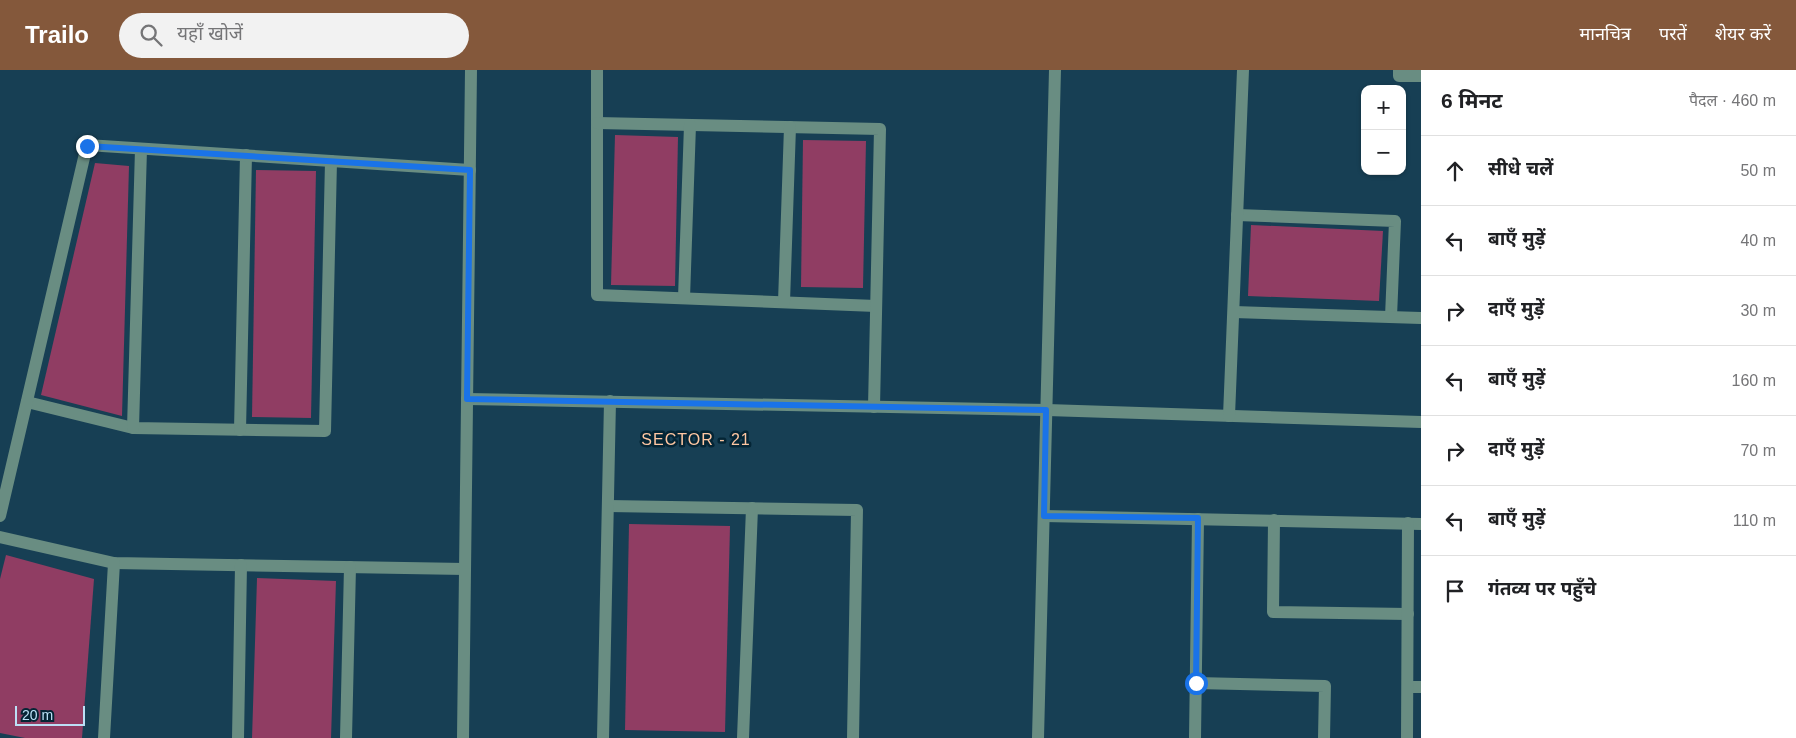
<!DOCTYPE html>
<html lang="hi">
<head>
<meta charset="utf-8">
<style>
  body { margin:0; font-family:Helvetica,"Noto Sans Devanagari",sans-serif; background:#f2f2f2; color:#202124 }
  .controls { position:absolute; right:15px; top:15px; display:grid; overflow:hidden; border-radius:10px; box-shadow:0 1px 4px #0004 }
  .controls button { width:45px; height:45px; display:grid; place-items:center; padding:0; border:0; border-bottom:1px solid #e0e0e0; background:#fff; color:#202124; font:25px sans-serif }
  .scale { position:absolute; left:15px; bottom:12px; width:70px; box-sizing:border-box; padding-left:5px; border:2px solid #bce0f6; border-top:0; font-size:14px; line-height:18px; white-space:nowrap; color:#bce0f6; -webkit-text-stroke:4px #042535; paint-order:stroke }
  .stop { position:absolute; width:15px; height:15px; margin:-11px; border:4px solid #1a73e8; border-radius:50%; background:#fff }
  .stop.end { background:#1a73e8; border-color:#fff; box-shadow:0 1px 5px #0008 }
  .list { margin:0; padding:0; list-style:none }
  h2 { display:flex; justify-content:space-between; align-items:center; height:65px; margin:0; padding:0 20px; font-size:21px }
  h2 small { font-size:16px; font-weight:400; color:#757577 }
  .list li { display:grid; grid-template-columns:32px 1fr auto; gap:15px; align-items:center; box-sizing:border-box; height:70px; padding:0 20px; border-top:1px solid #e0e0e0 }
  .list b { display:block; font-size:19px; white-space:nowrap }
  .list em { font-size:16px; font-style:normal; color:#757577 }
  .icon { flex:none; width:28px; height:28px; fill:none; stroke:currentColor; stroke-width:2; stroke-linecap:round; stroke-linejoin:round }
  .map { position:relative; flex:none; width:1421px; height:668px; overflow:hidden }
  header { display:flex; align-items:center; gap:30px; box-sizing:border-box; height:70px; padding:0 25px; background:#84583b; color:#fff }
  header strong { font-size:24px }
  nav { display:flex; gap:28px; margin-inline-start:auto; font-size:18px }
  .search { width:350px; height:45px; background:#f2f2f2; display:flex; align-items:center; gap:12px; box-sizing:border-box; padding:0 18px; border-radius:28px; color:#757577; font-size:19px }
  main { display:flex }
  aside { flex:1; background:#fff }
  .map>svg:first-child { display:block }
</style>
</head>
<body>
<header>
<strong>Trailo</strong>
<div class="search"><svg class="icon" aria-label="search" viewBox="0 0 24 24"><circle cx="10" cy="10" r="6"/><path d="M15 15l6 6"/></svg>यहाँ खोजें</div>
<nav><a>मानचित्र</a><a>परतें</a><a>शेयर करें</a></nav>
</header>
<main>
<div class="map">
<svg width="1421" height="668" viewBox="0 0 1421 668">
  <rect width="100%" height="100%" fill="#173f54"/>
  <g fill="#903d63">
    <path d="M615 65 678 67 675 216 611 215Z"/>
    <path d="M803 70 866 71 863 218 801 217Z"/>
    <path d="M95 93 129 96 122 346 41 325Z"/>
    <path d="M256 100 316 101 311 348 252 347Z"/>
    <path d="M1251 155 1383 161 1379 231 1248 226Z"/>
    <path d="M629 454 730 456 725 662 625 660Z"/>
    <path d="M6 485 94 509 82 668H25L0 663V509Z"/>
    <path d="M257 508 336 511 331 668H252Z"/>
  </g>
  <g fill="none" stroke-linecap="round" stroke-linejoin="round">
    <g stroke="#698d82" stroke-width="12">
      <path d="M597 0V225L876 236"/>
      <path d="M1399 0V6H1421"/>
      <path d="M597 53 880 59 874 337"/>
      <path d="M1237 145 1395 151 1391 247"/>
      <path d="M684 228 690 55"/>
      <path d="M784 232 790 57"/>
      <path d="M1234 242 1421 248"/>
      <path d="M467 329 1047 340 1421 352"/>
      <path d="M27 332 133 358 325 361 331 91"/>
      <path d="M1229 346 1243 0"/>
      <path d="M133 358 141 79"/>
      <path d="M240 360 246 85"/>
      <path d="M608 436 857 440 853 668"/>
      <path d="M0 446 87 75 470 100"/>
      <path d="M1044 446 1421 454"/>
      <path d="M1274 450 1273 542 1408 544"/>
      <path d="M0 467 114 493 465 499"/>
      <path d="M1196 613 1325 616 1324 668"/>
      <path d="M1408 617H1421"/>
      <path d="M104 668 114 493"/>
      <path d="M238 668 241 495"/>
      <path d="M346 668 350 497"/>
      <path d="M463 668 471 0"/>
      <path d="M603 668 610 331"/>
      <path d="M743 668 752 438"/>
      <path d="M1038 668 1055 0"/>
      <path d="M1195 668 1198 449"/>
      <path d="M1407 668 1408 453"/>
    </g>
  </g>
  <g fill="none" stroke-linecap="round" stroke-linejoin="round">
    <path stroke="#1a73e8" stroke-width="6" d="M87 76 470 100 467 329 1046 340 1044 446 1198 448 1196 613"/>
  </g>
  <g text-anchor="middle" stroke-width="5" stroke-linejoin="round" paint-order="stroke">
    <g font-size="16" letter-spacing="1" fill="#ffc7a3" stroke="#042535">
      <text x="696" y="375">SECTOR - 21</text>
    </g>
  </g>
</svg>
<div class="controls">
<button>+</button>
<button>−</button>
</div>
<div class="scale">20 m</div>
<div class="stop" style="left:1196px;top:613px"></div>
<div class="stop end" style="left:87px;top:76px"></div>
</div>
<aside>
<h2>6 मिनट<small>पैदल · 460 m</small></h2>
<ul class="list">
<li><svg class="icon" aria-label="ahead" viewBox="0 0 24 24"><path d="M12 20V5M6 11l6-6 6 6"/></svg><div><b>सीधे चलें</b></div><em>50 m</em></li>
<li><svg class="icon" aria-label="left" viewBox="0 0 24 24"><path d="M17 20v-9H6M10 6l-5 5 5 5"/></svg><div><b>बाएँ मुड़ें</b></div><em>40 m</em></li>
<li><svg class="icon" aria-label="right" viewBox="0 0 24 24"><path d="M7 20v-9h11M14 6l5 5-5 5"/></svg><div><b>दाएँ मुड़ें</b></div><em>30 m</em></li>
<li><svg class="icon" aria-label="left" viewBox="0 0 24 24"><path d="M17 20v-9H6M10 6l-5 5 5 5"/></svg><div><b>बाएँ मुड़ें</b></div><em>160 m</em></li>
<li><svg class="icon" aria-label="right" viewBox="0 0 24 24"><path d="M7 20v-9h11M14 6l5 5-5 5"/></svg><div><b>दाएँ मुड़ें</b></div><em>70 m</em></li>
<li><svg class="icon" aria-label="left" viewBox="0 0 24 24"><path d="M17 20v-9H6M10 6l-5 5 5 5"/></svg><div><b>बाएँ मुड़ें</b></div><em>110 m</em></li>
<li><svg class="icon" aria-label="arrive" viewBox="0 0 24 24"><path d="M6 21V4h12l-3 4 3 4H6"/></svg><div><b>गंतव्य पर पहुँचे</b></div></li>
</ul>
</aside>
</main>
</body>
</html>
